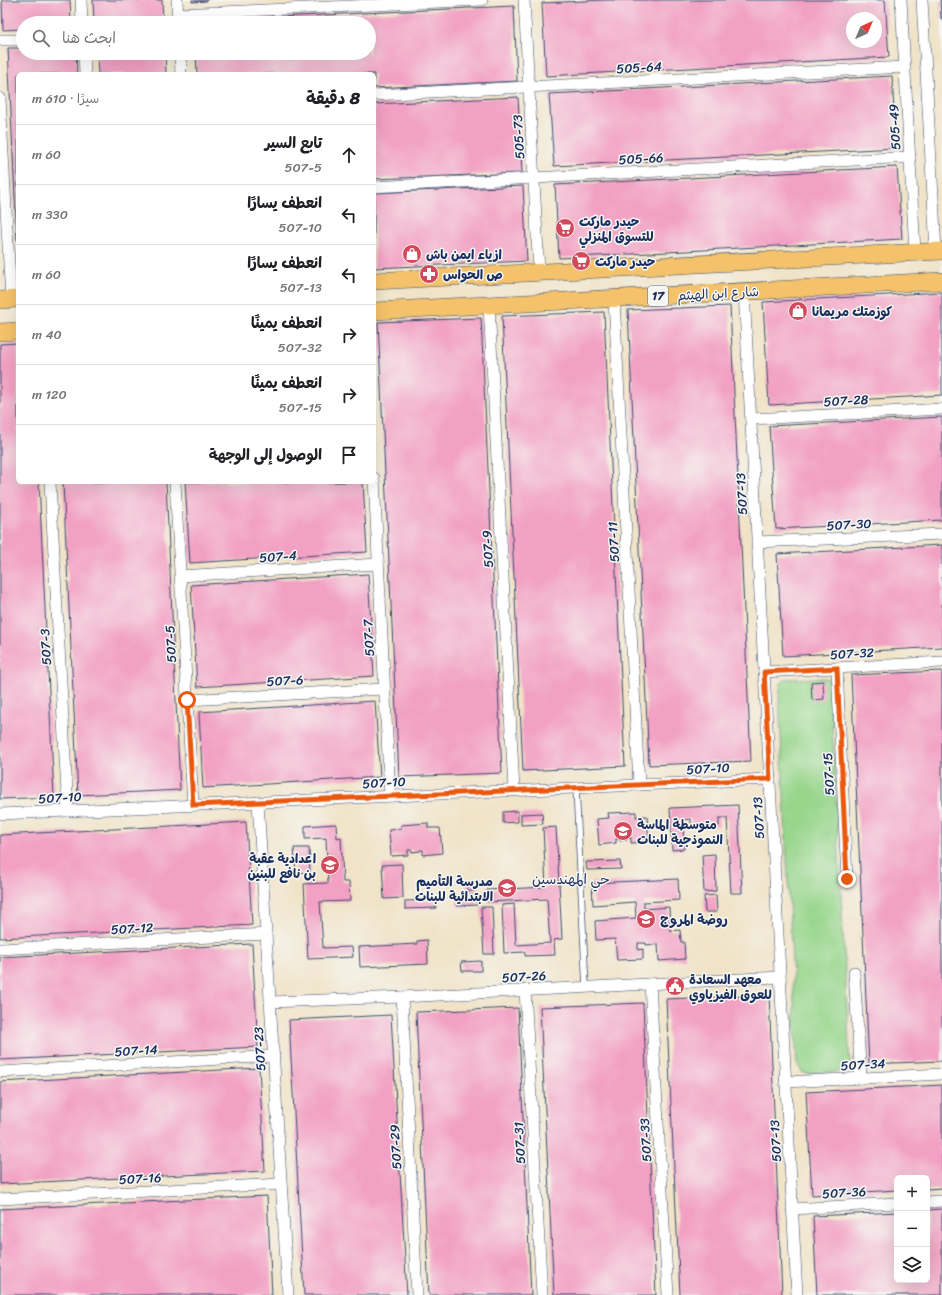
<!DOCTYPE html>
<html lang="ar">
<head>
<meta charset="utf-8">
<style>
  body { margin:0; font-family:Sriracha,"Playpen Sans Arabic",sans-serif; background:#f2f2f2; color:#202124; direction:rtl }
  .controls { position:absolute; right:12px; bottom:12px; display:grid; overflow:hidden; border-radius:6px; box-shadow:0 4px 16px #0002 }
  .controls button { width:36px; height:36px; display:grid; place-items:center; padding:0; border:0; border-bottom:1px solid #e0e0e0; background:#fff; color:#202124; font:20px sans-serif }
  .compass { position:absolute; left:846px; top:12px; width:36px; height:36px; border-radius:50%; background:#fff; box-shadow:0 4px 16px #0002; rotate:44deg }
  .stop { position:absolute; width:12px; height:12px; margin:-9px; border:3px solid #ea580c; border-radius:50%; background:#fff }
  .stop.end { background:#ea580c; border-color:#fff; box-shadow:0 1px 4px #0008 }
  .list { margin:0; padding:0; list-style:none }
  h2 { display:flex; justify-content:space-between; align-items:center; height:52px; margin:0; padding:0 16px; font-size:17px }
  h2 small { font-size:13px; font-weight:400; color:#757577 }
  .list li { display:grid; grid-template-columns:26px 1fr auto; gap:12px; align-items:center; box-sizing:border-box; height:60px; padding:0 16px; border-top:1px solid #e0e0e0 }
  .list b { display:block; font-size:15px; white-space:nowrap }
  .list p { margin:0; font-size:13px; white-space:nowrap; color:#757577 }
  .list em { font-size:13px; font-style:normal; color:#757577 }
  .icon { flex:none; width:22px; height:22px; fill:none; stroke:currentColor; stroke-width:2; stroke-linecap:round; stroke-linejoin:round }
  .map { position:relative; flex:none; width:942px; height:1295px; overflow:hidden; direction:ltr }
  .search { position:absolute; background:#fff; box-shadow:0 4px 16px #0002; left:16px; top:16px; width:360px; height:44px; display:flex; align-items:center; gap:10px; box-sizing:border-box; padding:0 14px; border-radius:22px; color:#757577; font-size:15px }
  .panel { position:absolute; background:#fff; box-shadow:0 4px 16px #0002; left:16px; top:72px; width:360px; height:412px; border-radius:6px; direction:rtl }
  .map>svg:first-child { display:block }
</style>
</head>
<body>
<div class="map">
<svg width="942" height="1295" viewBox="0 0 942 1295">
  <rect width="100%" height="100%" fill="#f6f6f2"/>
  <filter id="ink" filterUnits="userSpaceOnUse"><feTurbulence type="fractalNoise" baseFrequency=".025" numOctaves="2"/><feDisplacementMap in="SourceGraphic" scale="8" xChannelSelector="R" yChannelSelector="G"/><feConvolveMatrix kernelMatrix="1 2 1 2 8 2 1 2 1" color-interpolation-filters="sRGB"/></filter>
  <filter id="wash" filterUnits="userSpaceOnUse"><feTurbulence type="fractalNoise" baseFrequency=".012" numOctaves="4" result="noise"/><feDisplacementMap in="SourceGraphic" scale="16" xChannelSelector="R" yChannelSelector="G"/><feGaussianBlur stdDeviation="0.9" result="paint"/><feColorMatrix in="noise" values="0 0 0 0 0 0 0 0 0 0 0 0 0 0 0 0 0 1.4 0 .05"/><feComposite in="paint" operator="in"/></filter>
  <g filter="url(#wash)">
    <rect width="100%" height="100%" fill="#f0e3c7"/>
    <path fill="#98d68c" stroke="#5a8275" d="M824 678 828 679 830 683 850 1065 848 1070 845 1071 807 1074 802 1072 797 1064 779 696 781 683 786 679Z"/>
    <g id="blocks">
      <g fill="#f2a0c3" fill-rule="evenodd">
        <path d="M2 0H70L71 23H23V29L3 30Z"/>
        <path d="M93 0H162L163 23H94Z"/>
        <path d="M192 0H207V1L192 2Z"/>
        <path d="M604 0H885L889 57 546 76 542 3ZM852 18H876V42H852Z"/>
        <path d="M940 0H942V19H941Z"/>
        <path d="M514 6 517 81 374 88V74H197L196 53H369V23H194V21Z"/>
        <path d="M8 48H23V53H76L77 74H18V240H17Z"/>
        <path d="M97 53H165L166 74H98Z"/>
        <path d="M892 76 896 148 554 166 549 94Z"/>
        <path d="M518 97 522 173 374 179V104Z"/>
        <path d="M897 167 902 239 559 258 555 185Z"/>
        <path d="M523 186 527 261 374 268V193Z"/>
        <path d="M942 292V395L769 405 763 302Z"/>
        <path d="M730 306 751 761 649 765 628 310Z"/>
        <path d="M604 312 625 766 523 771 502 316Z"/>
        <path d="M481 318 502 773 399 777 378 322Z"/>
        <path d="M18 343V482H39L54 797 0 799V344Z"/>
        <path d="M942 417V520L776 529 769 426Z"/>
        <path d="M63 482H166L180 790 78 795Z"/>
        <path d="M185 482H363L367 552 190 563Z"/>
        <path d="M942 545V647L783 656 777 554Z"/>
        <path d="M368 574 374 676 197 687 191 585Z"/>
        <path d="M942 671V1061L869 1064 851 675Z"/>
        <path d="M823 681 824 699 812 700 811 682Z"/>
        <path d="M375 701 380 777 203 788 199 712Z"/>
        <path d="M738 805 742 893H731L727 818H719V826L691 827V819L683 820 684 849 672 850 670 808Z"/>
        <path d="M518 811V822L503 823V812Z"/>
        <path d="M636 812V817L647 816 649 842 631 843V838H627V840L620 841V839H616V843L599 845 597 819 609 818 608 813Z"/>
        <path d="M542 813 543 824 521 825V814Z"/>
        <path d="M246 822 252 925 0 938V835Z"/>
        <path d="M428 823V828H440L442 853 423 855V850H420V851L412 852V850H408V855L391 856 389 830 401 829V825Z"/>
        <path d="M336 824 337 838 341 837 343 882H349L350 901 320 902 323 948 352 947 353 957 308 959 304 884 328 883 326 838 305 839V826Z"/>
        <path d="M556 827 562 939 554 940 555 955 525 956V952L504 953 502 905 514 904 516 945 550 943 547 899 488 902 487 890 546 887 543 828Z"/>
        <path d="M294 848H309L310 872 296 873Z"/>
        <path d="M715 854 716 891 704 892 702 855Z"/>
        <path d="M620 861 621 869 587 870 586 862Z"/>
        <path d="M402 864 403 898 384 899 382 865Z"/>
        <path d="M678 879 679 900 644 902V909L669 907 670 931 680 930 681 942H684L685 959 659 961 658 944 646 945V943H638V950L643 949V959L617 960 615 939 596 940 595 921 636 918 635 902 593 905 592 883Z"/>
        <path d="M466 882H476V891H467Z"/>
        <path d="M477 895V905L457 906V896Z"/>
        <path d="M716 895 717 912H705L704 896Z"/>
        <path d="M435 900 436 908 405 909V901Z"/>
        <path d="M481 907H492L494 954H484Z"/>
        <path d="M427 940 428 964 360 967 359 947 417 944V941Z"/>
        <path d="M252 944 258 1047 0 1060V957Z"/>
        <path d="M481 961V971H462L461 962Z"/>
        <path d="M769 995 782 1295H680L666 999Z"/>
        <path d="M643 1003 656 1295H554L540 1007Z"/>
        <path d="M518 1008 531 1295H429L416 1012Z"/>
        <path d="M391 1015 407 1295H304L289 1020Z"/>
        <path d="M259 1068 265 1171 0 1184V1082Z"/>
        <path d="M942 1085V1188L927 1189V1178H897V1190L812 1195 806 1092Z"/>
        <path d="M267 1196 272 1295H0V1209Z"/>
        <path d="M942 1209V1295H817L813 1216 897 1212V1280H927V1210Z"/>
      </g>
    </g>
  </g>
  <g filter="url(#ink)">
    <use href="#blocks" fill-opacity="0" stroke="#3b4a6e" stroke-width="1"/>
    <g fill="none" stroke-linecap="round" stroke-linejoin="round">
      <defs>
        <path id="service" d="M576 788 586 987"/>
        <g id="minor">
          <path d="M81 0 82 23"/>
          <path d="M177 0 178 23"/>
          <path d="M524 0 539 272"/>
          <path d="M901 0 915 252"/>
          <path d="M922 0 936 251"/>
          <path d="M178 14 482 0"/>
          <path d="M0 40H23"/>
          <path d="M84 53 85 74"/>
          <path d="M180 53 181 74"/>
          <path d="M374 95 905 67"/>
          <path d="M0 98 11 300"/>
          <path d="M374 187 910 157"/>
          <path d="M744 291 797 1295"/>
          <path d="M614 299 639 785"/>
          <path d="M489 305 514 790"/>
          <path d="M751 419 942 409"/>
          <path d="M374 478 390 796"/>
          <path d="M50 482 68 811"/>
          <path d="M175 482 193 805"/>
          <path d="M757 542 942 534"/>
          <path d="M180 576 378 564"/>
          <path d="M837 668 847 879"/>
          <path d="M764 672 942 662"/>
          <path d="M187 700 384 689"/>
          <path d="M258 802 288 1295"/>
          <path d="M0 814 770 779"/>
          <path d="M0 949 266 934"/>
          <path d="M854 972 861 1078"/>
          <path d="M650 984 668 1295"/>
          <path d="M525 990 542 1295"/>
          <path d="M402 997 417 1295"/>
          <path d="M270 1002 402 997 780 977"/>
          <path d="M0 1072 274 1056"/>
          <path d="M785 1082 942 1074"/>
          <path d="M0 1199 281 1184"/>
          <path d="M927 1202 942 1201"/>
          <path d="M792 1209 897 1203"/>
        </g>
        <g id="primary">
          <path d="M374 281 942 251"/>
          <path d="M0 300 18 299"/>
          <path d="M374 311 942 281"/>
          <path d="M0 332 18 331"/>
        </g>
      </defs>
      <use href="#service" stroke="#3b4a6e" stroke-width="7"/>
      <use href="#minor" stroke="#3b4a6e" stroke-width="12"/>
      <use href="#primary" stroke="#3b4a6e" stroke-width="18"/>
      <use href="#service" stroke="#fff" stroke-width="5.5"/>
      <use href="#minor" stroke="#fff" stroke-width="11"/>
      <use href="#primary" stroke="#f4c26a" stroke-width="17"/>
    </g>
  </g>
  <g fill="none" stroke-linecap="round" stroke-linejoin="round" filter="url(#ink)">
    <path stroke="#ea580c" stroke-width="5" d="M187 700 193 805 770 779 764 672 837 668 847 879"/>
  </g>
  <defs>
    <symbol id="supermarket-disc" viewBox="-11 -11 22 22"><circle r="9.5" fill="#d1495b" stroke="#f6f6f2"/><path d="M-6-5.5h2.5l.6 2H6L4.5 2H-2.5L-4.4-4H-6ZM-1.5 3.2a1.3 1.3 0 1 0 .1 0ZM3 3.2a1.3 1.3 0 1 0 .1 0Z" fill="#fff"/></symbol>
    <symbol id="shop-disc" viewBox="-11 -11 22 22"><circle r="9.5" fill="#d1495b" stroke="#f6f6f2"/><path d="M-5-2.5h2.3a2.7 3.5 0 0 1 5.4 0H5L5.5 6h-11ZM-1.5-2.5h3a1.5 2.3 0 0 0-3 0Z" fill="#fff"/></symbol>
    <symbol id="pharmacy-disc" viewBox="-11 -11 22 22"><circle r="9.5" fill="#d1495b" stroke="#f6f6f2"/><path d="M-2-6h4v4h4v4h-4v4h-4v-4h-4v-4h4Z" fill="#fff"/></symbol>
    <symbol id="school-disc" viewBox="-11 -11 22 22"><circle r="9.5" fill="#d1495b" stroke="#f6f6f2"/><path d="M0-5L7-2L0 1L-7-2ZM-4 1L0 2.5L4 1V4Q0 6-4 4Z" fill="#fff"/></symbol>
    <symbol id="civic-disc" viewBox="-11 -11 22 22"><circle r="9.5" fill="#d1495b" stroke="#f6f6f2"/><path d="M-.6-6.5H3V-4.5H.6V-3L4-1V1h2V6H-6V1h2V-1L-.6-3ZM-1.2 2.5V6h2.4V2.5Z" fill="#fff"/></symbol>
  </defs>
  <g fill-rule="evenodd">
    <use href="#supermarket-disc" x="554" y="217" width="22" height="22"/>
    <use href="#shop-disc" x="401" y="243" width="22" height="22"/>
    <use href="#supermarket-disc" x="570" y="250" width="22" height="22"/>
    <use href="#pharmacy-disc" x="418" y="263" width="22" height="22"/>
    <use href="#shop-disc" x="787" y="300" width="22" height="22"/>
    <use href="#school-disc" x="612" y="820" width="22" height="22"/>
    <use href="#school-disc" x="319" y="854" width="22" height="22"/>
    <use href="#school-disc" x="496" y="877" width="22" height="22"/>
    <use href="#school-disc" x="635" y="908" width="22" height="22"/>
    <use href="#civic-disc" x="664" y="975" width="22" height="22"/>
  </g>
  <g text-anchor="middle" stroke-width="3" stroke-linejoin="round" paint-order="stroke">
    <rect fill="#f6f6f2" stroke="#5d6b8a" stroke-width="1" x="648" y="286" width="20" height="20" rx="3"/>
    <g font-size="12" font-weight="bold" fill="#1b2f5e">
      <text x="658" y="300">17</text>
    </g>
    <g font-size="13" fill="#1b2f5e" stroke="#f6f6f2">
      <text transform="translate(639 67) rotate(-3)" y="5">505-64</text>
      <text transform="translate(894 127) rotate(-93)" y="5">505-49</text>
      <text transform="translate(518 137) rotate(-93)" y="5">505-73</text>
      <text transform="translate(641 158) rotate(-3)" y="5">505-66</text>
      <text transform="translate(718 293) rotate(-3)" y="5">شارع ابن الهيثم</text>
      <text transform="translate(846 400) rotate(-3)" y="5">507-28</text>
      <text transform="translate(741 494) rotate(-93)" y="5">507-13</text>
      <text transform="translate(849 524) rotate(-3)" y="5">507-30</text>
      <text transform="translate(613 542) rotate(-93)" y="5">507-11</text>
      <text transform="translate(487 549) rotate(-93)" y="5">507-9</text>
      <text transform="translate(278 556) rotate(-4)" y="5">507-4</text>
      <text transform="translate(368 638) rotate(-93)" y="5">507-7</text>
      <text transform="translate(170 644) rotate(-93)" y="5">507-5</text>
      <text transform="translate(45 647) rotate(-93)" y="5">507-3</text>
      <text transform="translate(852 653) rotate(-3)" y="5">507-32</text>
      <text transform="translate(285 680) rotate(-3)" y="5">507-6</text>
      <text transform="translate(708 768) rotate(-3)" y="5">507-10</text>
      <text transform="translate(828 774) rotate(-93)" y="5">507-15</text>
      <text transform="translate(384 782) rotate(-3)" y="5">507-10</text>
      <text transform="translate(60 797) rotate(-3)" y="5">507-10</text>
      <text transform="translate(758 818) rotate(-93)" y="5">507-13</text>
      <text transform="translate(132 928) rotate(-3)" y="5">507-12</text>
      <text transform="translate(524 976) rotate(-3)" y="5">507-26</text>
      <text transform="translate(259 1049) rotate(-93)" y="5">507-23</text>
      <text transform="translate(136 1050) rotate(-3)" y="5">507-14</text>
      <text transform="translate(863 1064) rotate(-3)" y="5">507-34</text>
      <text transform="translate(645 1140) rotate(-93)" y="5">507-33</text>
      <text transform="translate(775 1141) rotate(-93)" y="5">507-13</text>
      <text transform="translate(519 1143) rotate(-93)" y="5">507-31</text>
      <text transform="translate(395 1147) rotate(-93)" y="5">507-29</text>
      <text transform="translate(140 1178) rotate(-3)" y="5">507-16</text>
      <text transform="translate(844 1192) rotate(-3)" y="5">507-36</text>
    </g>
    <g font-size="13" font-weight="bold" fill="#1b2f5e" stroke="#f6f6f2" text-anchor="start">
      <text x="579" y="226">حيدر ماركت<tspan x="579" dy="15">للتسوق المنزلي</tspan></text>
      <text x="426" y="259">ازياء ايمن باش</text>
      <text x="595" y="266">حيدر ماركت</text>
      <text x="443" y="279">ص الحواس</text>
      <text x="812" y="316">كوزمتك مريمانا</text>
      <text x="637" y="829">متوسطة الماسة<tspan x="637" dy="15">النموذجية للبنات</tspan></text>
      <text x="316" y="863" text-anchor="end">اعدادية عقبة<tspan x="316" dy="15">بن نافع للبنين</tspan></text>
      <text x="493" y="886" text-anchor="end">مدرسة التأميم<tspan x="493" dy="15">الابتدائية للبنات</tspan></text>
      <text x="660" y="924">روضة المروج</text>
      <text x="689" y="984">معهد السعادة<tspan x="689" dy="15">للعوق الفيزياوي</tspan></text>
    </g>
    <g font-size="14" fill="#1b2f5e" stroke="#f6f6f2">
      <text x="571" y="884">حي المهندسين</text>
    </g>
  </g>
</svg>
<div class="controls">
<button>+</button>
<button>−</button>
<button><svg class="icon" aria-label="layers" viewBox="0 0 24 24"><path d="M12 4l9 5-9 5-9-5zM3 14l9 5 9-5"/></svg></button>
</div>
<svg class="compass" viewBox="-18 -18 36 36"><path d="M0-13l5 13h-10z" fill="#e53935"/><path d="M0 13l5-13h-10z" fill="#757577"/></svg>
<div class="stop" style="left:187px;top:700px"></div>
<div class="stop end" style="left:847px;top:879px"></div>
<div class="search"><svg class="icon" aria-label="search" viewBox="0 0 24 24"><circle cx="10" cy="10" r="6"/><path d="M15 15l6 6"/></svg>ابحث هنا</div>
<section class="panel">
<h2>8 دقيقة<small>سيرًا · 610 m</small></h2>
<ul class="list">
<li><svg class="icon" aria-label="ahead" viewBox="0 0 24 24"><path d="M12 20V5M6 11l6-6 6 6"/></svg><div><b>تابع السير</b><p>507-5</p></div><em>60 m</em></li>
<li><svg class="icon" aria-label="left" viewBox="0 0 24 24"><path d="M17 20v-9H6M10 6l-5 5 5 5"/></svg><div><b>انعطف يسارًا</b><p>507-10</p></div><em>330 m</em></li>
<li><svg class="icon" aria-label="left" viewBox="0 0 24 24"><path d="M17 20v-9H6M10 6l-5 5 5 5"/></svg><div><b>انعطف يسارًا</b><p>507-13</p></div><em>60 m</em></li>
<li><svg class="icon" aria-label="right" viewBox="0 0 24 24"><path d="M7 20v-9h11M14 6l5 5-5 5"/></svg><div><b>انعطف يمينًا</b><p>507-32</p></div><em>40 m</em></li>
<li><svg class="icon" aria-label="right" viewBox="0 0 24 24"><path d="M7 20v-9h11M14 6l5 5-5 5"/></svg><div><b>انعطف يمينًا</b><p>507-15</p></div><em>120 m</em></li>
<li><svg class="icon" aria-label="arrive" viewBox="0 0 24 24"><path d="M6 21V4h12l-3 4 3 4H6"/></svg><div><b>الوصول إلى الوجهة</b></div></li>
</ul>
</section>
</div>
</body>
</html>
